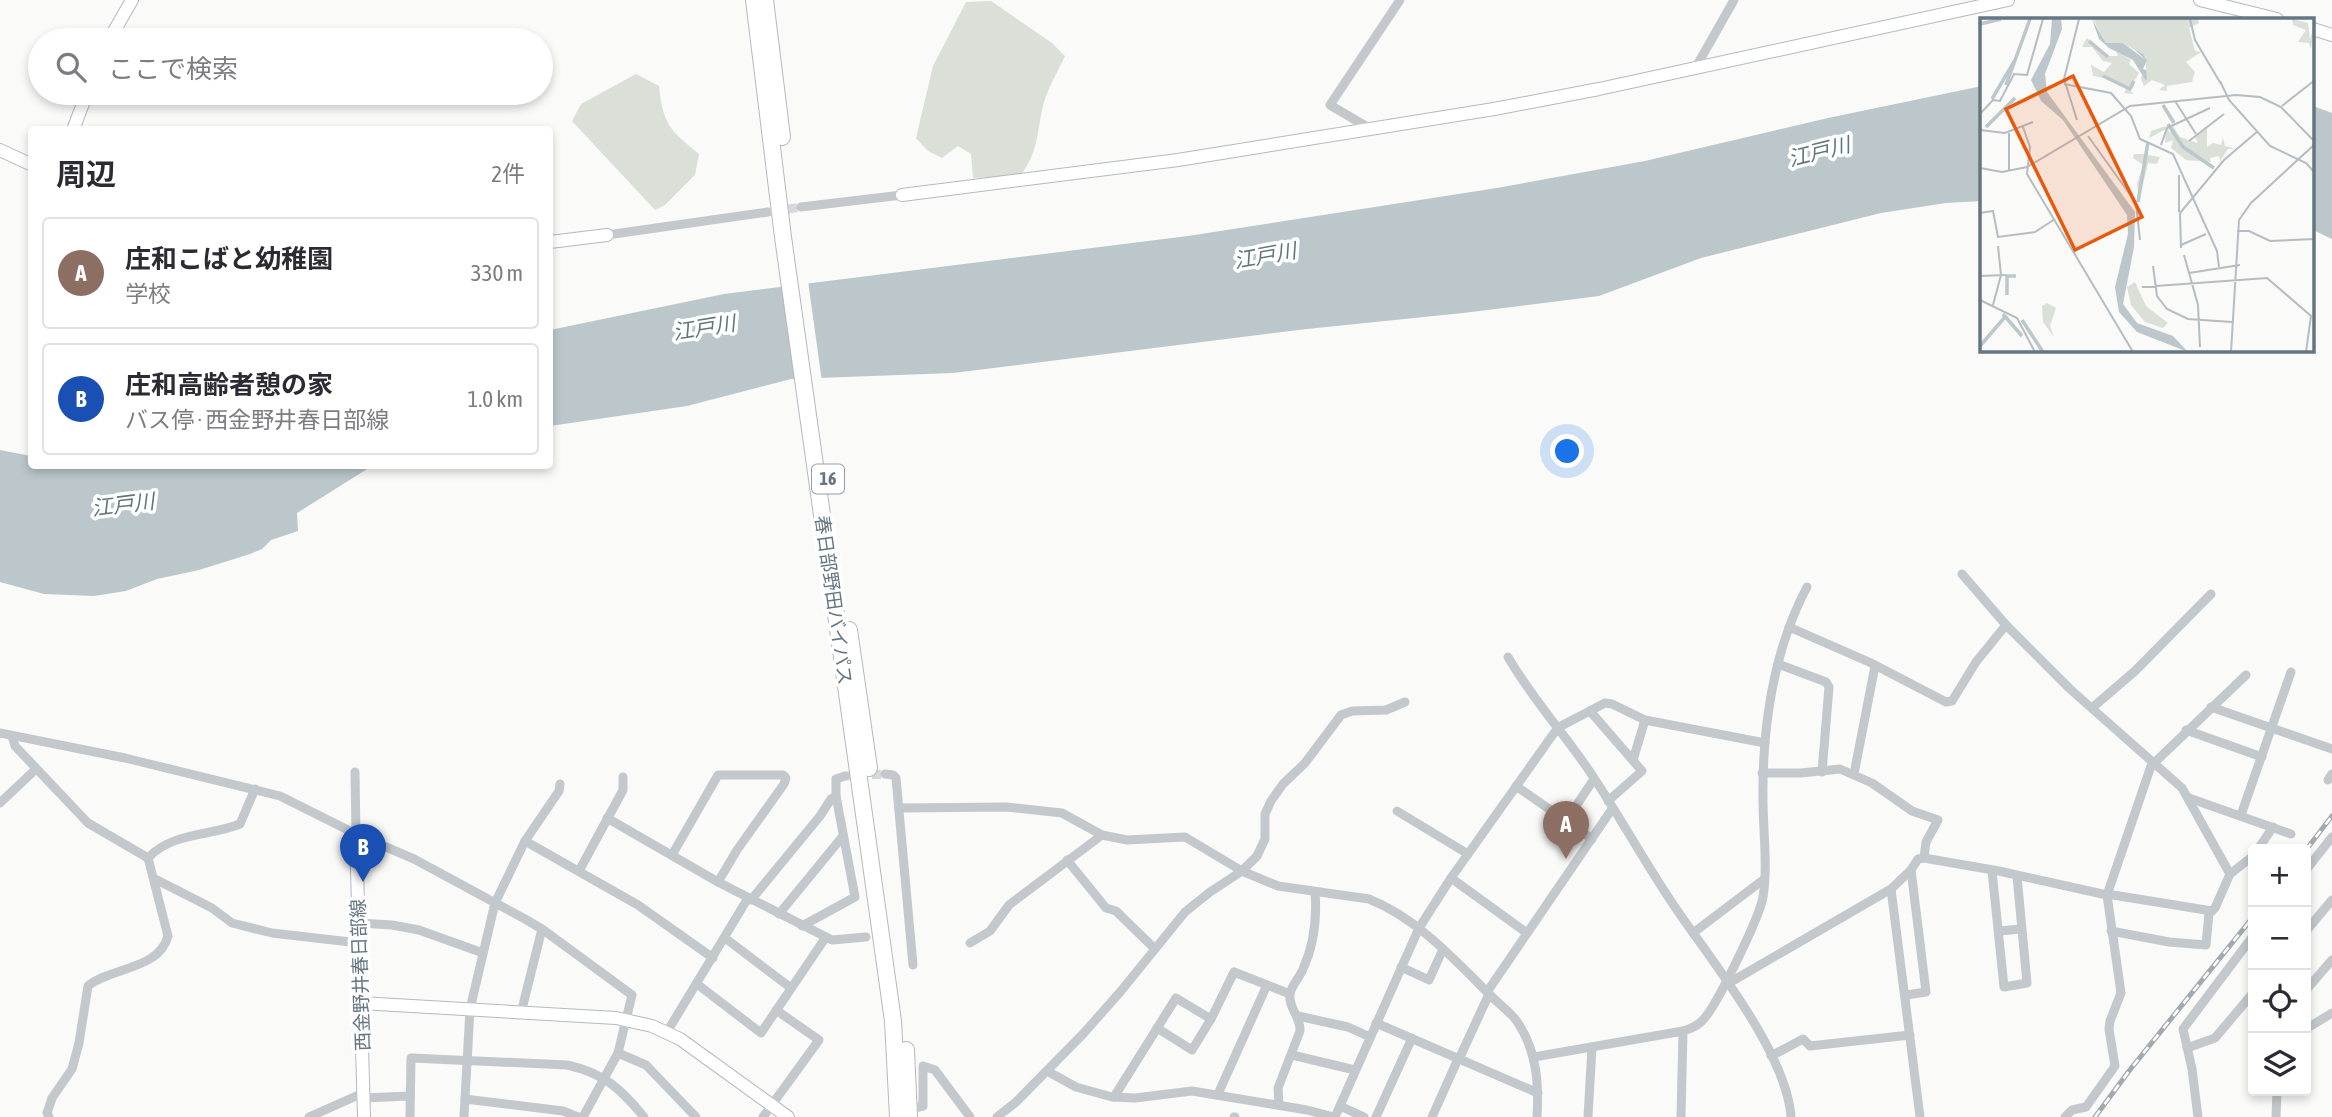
<!DOCTYPE html>
<html lang="ja">
<head>
<meta charset="utf-8">
<style>
  body { margin:0; font-family:"Asap Condensed","Noto Sans JP",sans-serif; background:#f7f7f7; color:#2b2b33 }
  .controls { position:absolute; right:21px; bottom:21px; display:grid; overflow:hidden; border-radius:7px; box-shadow:0 4px 10px #0003 }
  .controls button { width:63px; height:63px; display:grid; place-items:center; padding:0; border:0; border-bottom:2px solid #e1e1e2; background:#fff; color:#2b2b33; font:35px sans-serif }
  .you { position:absolute; left:1568px; top:452px; width:24px; height:24px; margin:-18px; border:5px solid #fff; border-radius:50%; background:#1a73e8; box-shadow:0 0 0 10px #1a73e833 }
  .badge { display:grid; place-items:center; width:46px; height:46px; border-radius:50%; background:#e4572e; color:#fff; font-size:23px; font-weight:700 }
  .pin { position:absolute; translate:-50% -58px; filter:drop-shadow(0 2px 4px #0008) }
  .pin::after { content:''; position:absolute; top:37px; width:24px; height:21px; background:inherit; clip-path:polygon(0 0,100% 0,50% 100%) }
  .list { margin:0; padding:0; list-style:none }
  h2 { display:flex; justify-content:space-between; align-items:center; height:91px; margin:0; padding:0 28px; font-size:30px }
  h2 small { font-size:23px; font-weight:400; color:#7c7c81 }
  .list li { display:grid; grid-template-columns:46px 1fr auto; gap:21px; align-items:center; box-sizing:border-box; height:112px; margin:0 14px 14px; padding:0 14px; border:2px solid #e1e1e2; border-radius:7px }
  .list b { display:block; font-size:26px; white-space:nowrap }
  .list p { margin:0; font-size:23px; white-space:nowrap; color:#7c7c81 }
  .list em { font-size:23px; font-style:normal; color:#7c7c81 }
  .icon { flex:none; width:38px; height:38px; fill:none; stroke:currentColor; stroke-width:2; stroke-linecap:round; stroke-linejoin:round }
  .map { position:relative; flex:none; width:2332px; height:1117px; overflow:hidden }
  .search { position:absolute; background:#fff; box-shadow:0 4px 10px #0003; left:28px; top:28px; width:525px; height:77px; display:flex; align-items:center; gap:18px; box-sizing:border-box; padding:0 24px; border-radius:38px; color:#7c7c81; font-size:26px }
  .panel { position:absolute; background:#fff; box-shadow:0 4px 10px #0003; left:28px; top:126px; width:525px; height:343px; border-radius:7px }
  .map>svg:first-child { display:block }
</style>
</head>
<body>
<div class="map">
<svg width="2332" height="1117" viewBox="0 0 2332 1117">
  <rect width="100%" height="100%" fill="#fafaf8"/>
  <g fill="#dadfd7">
    <path d="M991 1 1052 43 1065 56C1058 71 1049 86 1044 102 1036 132 1040 150 1020 176L973 178 971 154 958 146 942 158 928 151 916 138 933 66 966 2Z"/>
    <path d="M636 74 659 86C663 125 670 130 699 154L695 175 665 205 655 210 572 121 581 104Z"/>
  </g>
  <g fill="#bbc7cb">
    <path d="M1982 86V201L1946 203 1881 213 1701 258 1599 296 1463 313 1307 329 953 373 791 379 687 406 550 426V330L724 294 1188 236 1497 188 1645 161 1828 118Z"/>
    <path d="M2313 106 2332 113V239L2313 230Z"/>
    <path d="M0 450 31 456 32 466H372L297 513 298 531 271 540 262 549 250 554 199 570 157 579 126 591 94 596 44 594 0 582Z"/>
  </g>
  <path fill="#fafaf8" d="M808 281 822 382 796 383 782 284Z"/>
  <g fill="none" stroke-linecap="round" stroke-linejoin="round">
    <g stroke="#d5d9db" stroke-width="9" stroke-dasharray="9 4.5" stroke-linecap="butt">
      <path d="M775 211 801 207"/>
      <path d="M845 776 885 774"/>
    </g>
    <defs>
      <g id="secondary">
        <path d="M2200 0 2277 19"/>
        <path d="M2313 29 2332 35"/>
        <path d="M109 40 132 0"/>
        <path d="M73 130 87 93"/>
        <path d="M0 150 32 165"/>
        <path d="M902 195 1178 160 1494 109 1599 89 2008 0"/>
        <path d="M550 242 607 235"/>
        <path d="M356 834 364 1117"/>
        <path d="M361 1003 616 1018 652 1026 680 1039 788 1117"/>
      </g>
      <g id="highway">
        <path d="M754 0 783 237 893 1021 898 1117"/>
        <path d="M765 0 782 137"/>
        <path d="M849 630 869 768"/>
        <path d="M906 1050 909 1117"/>
      </g>
    </defs>
    <use href="#secondary" stroke="#b3babf" stroke-width="14"/>
    <use href="#highway" stroke="#b4b9bd" stroke-width="18"/>
    <g stroke="#c3c8cc" stroke-width="9">
      <path d="M1696 67 1734 0"/>
      <path d="M1369 128 1330 105 1400 0"/>
      <path d="M801 207 902 195"/>
      <path d="M607 235 768 212"/>
      <path d="M1962 574 2006 625 2070 689 2182 788 2230 874"/>
      <path d="M1789 627 1869 662 1946 702 1952 701 1976 662 2006 625"/>
      <path d="M1508 657C1531 697 1562 731 1588 769 1620 816 1647 867 1679 913 1715 965 1787 1055 1791 1117"/>
      <path d="M1778 664 1826 682 1829 687 1822 772"/>
      <path d="M2211 707 2332 749"/>
      <path d="M2092 708 2135 671 2211 594"/>
      <path d="M1590 711 1642 771 1608 801"/>
      <path d="M2186 730 2262 757"/>
      <path d="M0 733 125 758 280 796 356 834 414 859 525 919 542 929 632 995 618 1053 583 1117"/>
      <path d="M12 736 15 746 88 823 148 858 168 936C159 970 111 967 88 986L79 1043 72 1069 52 1098 47 1113 49 1117"/>
      <path d="M1633 760 1645 720"/>
      <path d="M355 772 356 834"/>
      <path d="M1762 773H1801L1840 769 1872 783 1912 811 1938 820 1926 842 1924 858"/>
      <path d="M885 774 893 775 896 778 913 965"/>
      <path d="M1854 774 1875 666"/>
      <path d="M2328 780 2332 774"/>
      <path d="M1516 786 1592 839"/>
      <path d="M2189 798 2291 834"/>
      <path d="M0 803 36 769"/>
      <path d="M899 808 1007 807 1062 813 1102 835 1127 840 1185 837 1242 871 1278 886 1369 899C1417 918 1455 960 1491 996 1500 1005 1512 1013 1518 1023 1537 1052 1539 1084 1537 1117"/>
      <path d="M1397 811 1468 854"/>
      <path d="M2241 815 2291 672"/>
      <path d="M607 818 718 882 826 937 832 940 866 937"/>
      <path d="M1566 821 1594 779"/>
      <path d="M525 841 638 905 713 958"/>
      <path d="M2258 849 2273 827"/>
      <path d="M672 855 718 775H783L786 778 784 784 737 850 718 882"/>
      <path d="M148 858C172 832 211 836 240 824L255 789"/>
      <path d="M1067 860 1106 908 1116 911 1155 949"/>
      <path d="M2306 870 2332 837"/>
      <path d="M579 871 623 790V777"/>
      <path d="M1992 871 2004 987 2027 983 2017 876"/>
      <path d="M1451 878 1527 933"/>
      <path d="M155 879 212 908 232 923 272 933 359 943"/>
      <path d="M1891 889 1920 1117"/>
      <path d="M2107 894 2212 911"/>
      <path d="M751 900 820 816 831 799 836 796"/>
      <path d="M779 914 843 836"/>
      <path d="M359 923 392 925 419 930 483 953"/>
      <path d="M802 926 855 897 836 796V779L845 776"/>
      <path d="M1999 931 2021 929"/>
      <path d="M2111 931 2169 942 2206 945 2209 913 2215 908 2230 874 2253 856"/>
      <path d="M2306 931 2332 900"/>
      <path d="M1693 933 1763 880"/>
      <path d="M725 938 791 988"/>
      <path d="M970 943 990 931 1009 905 1102 835"/>
      <path d="M1401 967 1429 980 1443 949"/>
      <path d="M1729 983 1891 889 1911 870 1918 859 1924 858 1999 871 2107 895"/>
      <path d="M697 984 761 1033 826 937"/>
      <path d="M2306 990 2332 960"/>
      <path d="M1487 992 1612 809"/>
      <path d="M1906 995 1926 992 1911 870"/>
      <path d="M521 1013 542 929"/>
      <path d="M1298 1016 1348 1027 1370 1037"/>
      <path d="M1376 1023 1538 1093"/>
      <path d="M1157 1028 1192 1050 1211 1019 1234 972 1290 994"/>
      <path d="M2306 1029 2332 1013"/>
      <path d="M667 1032 748 898"/>
      <path d="M2187 1048 2215 1038 2253 993"/>
      <path d="M618 1053 646 1065 696 1117"/>
      <path d="M1292 1055 1355 1070"/>
      <path d="M1771 1056 1803 1039 1810 1046 1910 1035"/>
      <path d="M1534 1057 1683 1031C1690 1029 1697 1026 1702 1021 1716 1008 1760 916 1763 897 1768 866 1763 831 1763 800 1762 729 1773 651 1807 587"/>
      <path d="M1459 1059 1489 994"/>
      <path d="M1047 1071 1076 1087 1112 1097 1135 1098 1192 1091 1307 1110 1334 1117"/>
      <path d="M1218 1094 1267 985"/>
      <path d="M1114 1097 1176 998 1211 1019"/>
      <path d="M363 1098 410 1096"/>
      <path d="M465 1099 563 1111 578 1117"/>
      <path d="M1279 1105 1278 1088 1300 1031C1301 1017 1288 1008 1290 994 1291 986 1300 977 1303 969 1314 945 1317 918 1315 892"/>
      <path d="M1340 1106 1364 1117"/>
      <path d="M910 1109 923 1106V1066L935 1070 970 1117"/>
      <path d="M309 1117 363 1093"/>
      <path d="M410 1117 411 1058 567 1065C604 1073 621 1089 644 1117"/>
      <path d="M464 1117 470 1009 495 903 525 841 559 791 560 784"/>
      <path d="M763 1117 819 1040 776 1010"/>
      <path d="M997 1117 1016 1102 1083 1034 1121 991 1185 912 1210 892 1242 871 1257 856 1265 839V814L1271 801 1283 784 1305 763 1341 715 1352 711 1386 710 1405 702"/>
      <path d="M1234 1117H1235"/>
      <path d="M1335 1117 1419 928 1451 878 1554 733 1561 726 1605 703 1612 704 1645 720 1765 743"/>
      <path d="M1376 1117 1412 1038"/>
      <path d="M1432 1117 1458 1059"/>
      <path d="M1588 1117 1592 1047"/>
      <path d="M1681 1117 1683 1031"/>
      <path d="M2065 1117 2072 1110 2086 1107 2115 1066 2109 1029 2110 1021 2121 993 2107 895 2151 766 2246 675"/>
      <path d="M2198 1117 2192 1069 2183 1029 2253 936"/>
      <path d="M2276 1117 2277 1091"/>
    </g>
    <use href="#secondary" stroke="#fff" stroke-width="12"/>
    <use href="#highway" stroke="#fff" stroke-width="16"/>
    <defs>
      <g id="rail">
        <path d="M2306 850 2332 816"/>
        <path d="M2095 1117 2129 1071 2253 917"/>
      </g>
    </defs>
    <use href="#rail" stroke="#a2aab0" stroke-width="5"/>
    <use href="#rail" stroke="#fff" stroke-width="2.5" stroke-dasharray="8" stroke-linecap="butt"/>
  </g>
  <g text-anchor="middle" stroke-width="7" stroke-linejoin="round" paint-order="stroke">
    <rect fill="#fff" stroke="#939fa8" stroke-width="2" x="812" y="464.5" width="32" height="29" rx="5"/>
    <g font-size="18" font-weight="bold" fill="#657683">
      <text x="828" y="485">16</text>
    </g>
    <g font-size="19" fill="#657683" stroke="#fff">
      <text transform="translate(834 600) rotate(82)" y="7">春日部野田バイパス</text>
      <text transform="translate(360 975) rotate(-92)" y="7">西金野井春日部線</text>
    </g>
    <g font-size="21" font-style="italic" fill="#60757c" stroke="#fff">
      <text transform="translate(1819 152) rotate(-14)" y="7">江戸川</text>
      <text transform="translate(1265 256) rotate(-10)" y="7">江戸川</text>
      <text transform="translate(704 328) rotate(-9)" y="7">江戸川</text>
      <text transform="translate(123 505) rotate(-7)" y="7">江戸川</text>
    </g>
  </g>
  <g transform="translate(1980 18)">
    <rect width="334" height="334" fill="#fafaf8"/>
    <path d="M113 1H218L219 5 209 10 215 33 221 34 206 44 215 54 212 64 187 68V73L179 72 185 67 172 62 164 68 161 61 163 52 166 58V39L143 25H126ZM312 1 328 5 330 21 334 8 331 31 329 25 318 24 326 12 313 7ZM107 20 126 38H138L136 33 151 42 149 46 159 55 149 72 154 76 144 75 146 71 131 61 113 58 111 47 124 54 132 45 123 43 112 29H102ZM186 108 190 115 193 108 200 119 218 125 215 119 227 110V129L233 125 241 127 243 120 245 128 256 131H248L240 143 239 138 230 140 231 144 206 142 191 130 193 122 185 125 186 111 169 120 171 113ZM168 122V137L180 139 177 146 168 145 159 183 157 166 163 147 153 140 154 136H166ZM155 264 166 288 188 305 183 310 165 304 151 287 147 269ZM67 285 76 290 70 308 74 319 63 304 62 288Z" fill="#dadfd7"/>
    <path d="M72 1H81L82 11 65 56 67 74 155 194 154 229 143 286 157 305 193 318 208 334 157 314 139 294 135 269 148 216 147 197 83 102 61 83 51 62 70 26ZM112 1 126 25H143L166 42 155 32 163 36 167 42 163 51 166 52 167 59 166 63 153 42 129 30 119 21Z" fill="#bbc7cb"/>
    <path fill="none" stroke="#bbc7cb" stroke-width="3.5" d="M0 6 21 1M109 23 128 39M123 58 150 71 154 63M26 67 50 1M12 81 35 42M183 87 194 105M188 106 203 129 234 150M6 109 35 80M158 184 168 124M27 277V258H36M23 296 42 318M42 302 63 334M0 328 25 299"/>
    <path fill="none" stroke="#b5bdc2" stroke-width="2" d="M210 1 215 22 241 66M240 63 249 82 290 128 326 145 335 155M84 66 131 75 151 98 160 121 193 136 237 233 239 249M195 83 216 116M302 88 335 62M0 96 13 82 20 83 34 56 47 57 63 1M97 102 84 61 99 1M43 109 50 129 47 156 153 334M0 112 25 115 53 104M29 115V152M108 118 156 185 160 222M209 123 244 96M181 127 187 110 230 90M0 150 22 154 47 149 150 88 256 77 280 79 301 89 335 124M199 194V157M0 195 13 193 18 219 55 214 75 201M257 213H269L290 223 335 221M201 227 226 216M201 230 200 195 244 142 278 113M204 237 218 287 220 329M173 248 177 278 187 291 208 301 252 304M209 255 260 247M0 258 26 257M162 269 287 260 331 298 326 334M0 282 37 300 55 334M13 287 21 257 18 228M251 334 259 202 271 185 335 126"/>
    <path fill="#e8590c" fill-opacity="0.15" stroke="#e8590c" stroke-width="3.5" d="M93 58 162 199 95 232 26 91Z"/>
    <rect width="334" height="334" fill="none" stroke="#657683" stroke-width="3.5"/>
  </g>
</svg>
<div class="controls">
<button>+</button>
<button>−</button>
<button><svg class="icon" aria-label="locate" viewBox="0 0 24 24"><circle cx="12" cy="12" r="6"/><path d="M12 2v4M12 18v4M2 12h4M18 12h4"/></svg></button>
<button><svg class="icon" aria-label="layers" viewBox="0 0 24 24"><path d="M12 4l9 5-9 5-9-5zM3 14l9 5 9-5"/></svg></button>
</div>
<div class="you"></div>
<div class="pin badge" style="left:1566px;top:859px;background:#8d6e63">A</div>
<div class="pin badge" style="left:363px;top:882px;background:#1a4fb4">B</div>
<div class="search"><svg class="icon" aria-label="search" viewBox="0 0 24 24"><circle cx="10" cy="10" r="6"/><path d="M15 15l6 6"/></svg>ここで検索</div>
<section class="panel">
<h2>周辺<small>2件</small></h2>
<ul class="list">
<li><span class="badge" style="background:#8d6e63">A</span><div><b>庄和こばと幼稚園</b><p>学校</p></div><em>330 m</em></li>
<li><span class="badge" style="background:#1a4fb4">B</span><div><b>庄和高齢者憩の家</b><p>バス停 · 西金野井春日部線</p></div><em>1.0 km</em></li>
</ul>
</section>
</div>
</body>
</html>
